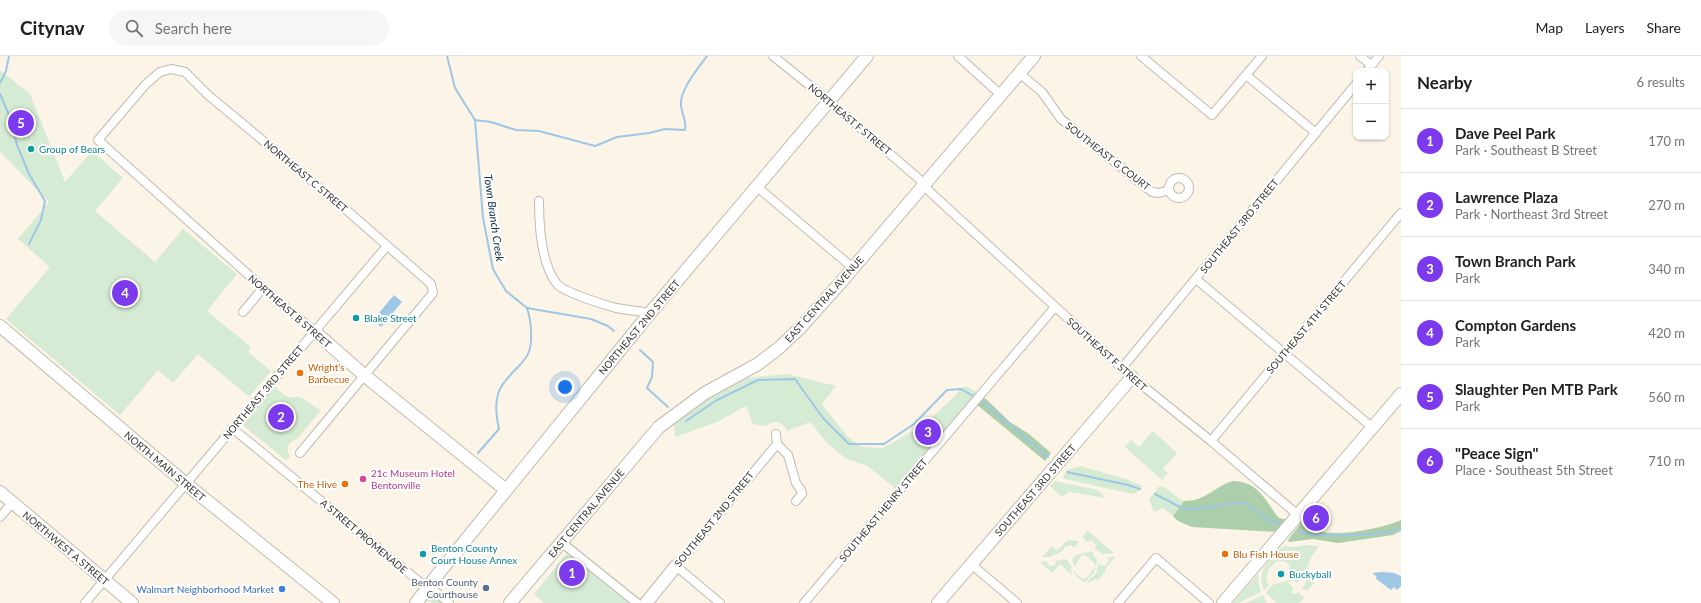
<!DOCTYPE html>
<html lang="en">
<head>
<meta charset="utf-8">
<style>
  body { margin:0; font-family:Lato,sans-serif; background:#f6f6f6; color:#202124 }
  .controls { position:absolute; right:12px; top:12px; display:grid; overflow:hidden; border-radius:8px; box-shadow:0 1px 3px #0004 }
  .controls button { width:36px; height:36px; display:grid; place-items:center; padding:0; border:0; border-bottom:1px solid #e0e0e0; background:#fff; color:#202124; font:20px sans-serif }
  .you { position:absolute; left:565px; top:331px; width:14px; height:14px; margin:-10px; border:3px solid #fff; border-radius:50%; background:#1a73e8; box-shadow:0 0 0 6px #1a73e833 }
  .badge { display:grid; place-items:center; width:26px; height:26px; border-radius:50%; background:#7c3aed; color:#fff; font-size:13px; font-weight:700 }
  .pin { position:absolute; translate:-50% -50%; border:2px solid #fff; box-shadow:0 1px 4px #0006 }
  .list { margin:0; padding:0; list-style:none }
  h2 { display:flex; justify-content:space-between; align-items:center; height:52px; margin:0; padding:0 16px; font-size:17px }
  h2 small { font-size:13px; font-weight:400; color:#757577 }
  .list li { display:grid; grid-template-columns:26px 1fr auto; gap:12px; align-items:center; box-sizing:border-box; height:64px; padding:0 16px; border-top:1px solid #e0e0e0 }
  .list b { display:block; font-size:15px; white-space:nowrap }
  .list p { margin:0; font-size:13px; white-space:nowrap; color:#757577 }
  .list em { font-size:13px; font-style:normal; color:#757577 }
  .icon { flex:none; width:22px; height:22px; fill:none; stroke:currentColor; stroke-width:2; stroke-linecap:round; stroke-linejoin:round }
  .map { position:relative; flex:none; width:1401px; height:547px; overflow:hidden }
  header { display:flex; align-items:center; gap:24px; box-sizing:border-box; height:56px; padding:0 20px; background:#fff; border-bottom:1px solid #e0e0e0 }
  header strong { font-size:19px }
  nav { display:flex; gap:22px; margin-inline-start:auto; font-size:14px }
  .search { width:280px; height:36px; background:#f6f6f6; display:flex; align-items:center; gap:10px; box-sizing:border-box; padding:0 14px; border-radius:22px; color:#757577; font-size:15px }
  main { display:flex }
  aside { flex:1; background:#fff }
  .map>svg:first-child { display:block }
</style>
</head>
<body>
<header>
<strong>Citynav</strong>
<div class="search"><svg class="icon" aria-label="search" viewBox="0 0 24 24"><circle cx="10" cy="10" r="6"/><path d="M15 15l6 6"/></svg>Search here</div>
<nav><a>Map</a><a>Layers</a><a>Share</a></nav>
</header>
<main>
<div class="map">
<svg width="1401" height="547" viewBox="0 0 1401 547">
  <rect width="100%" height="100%" fill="#fcf4e6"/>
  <g fill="#d5ebd4">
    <path d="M0 14 30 38 65 126 92 95 123 122 95 155 155 206 183 173 237 218 207 255 251 291 248 296 271 315 249 341 198 298 173 327 158 314 120 359 6 263 50 211 18 183 49 146 0 96Z"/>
    <path d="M787 318 836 330 822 348 848 381 862 391 883 392 922 370 954 341 962 331H968L978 337 895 432 867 410 845 402 826 386 810 366 787 375 785 371 778 366 770 367 766 370 753 368 746 350 717 366 675 381 674 367 703 346 748 322Z"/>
    <path d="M274 329C278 333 283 340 289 341 294 342 298 339 302 342 309 345 313 352 321 354L297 383C288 386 285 392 290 401L286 404 241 368Z"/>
    <path d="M1153 375 1177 397 1163 413 1168 417 1162 424 1125 391 1131 384 1139 391Z"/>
    <path d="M1080 410 1126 423 1142 430 1138 436 1133 438 1064 423 1063 420 1069 413H1072Z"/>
    <path d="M1055 425 1098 434 1105 442 1069 436 1062 441 1050 430Z"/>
    <path d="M1158 431C1167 429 1175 442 1184 445L1173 460 1163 452 1154 456 1149 444Z"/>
    <path d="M1087 474 1114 497 1103 498 1095 493 1096 489 1092 484 1086 486 1083 481Z"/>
    <path d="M1068 484 1077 485 1079 486 1074 492 1071 489 1065 491 1063 495 1049 501H1042L1052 490 1057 494Z"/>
    <path d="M1305 489 1319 490C1309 503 1303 513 1314 527L1307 535 1302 532 1306 527V521L1301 523 1297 527 1292 523 1288 527 1293 531 1292 537 1296 538 1298 536 1305 542 1298 547H1277L1266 537C1268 535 1270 530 1273 529 1279 525 1289 529 1291 517L1289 513 1290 509 1284 505H1277L1268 514 1266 524 1269 529 1264 534C1256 514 1269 505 1282 491L1286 490 1293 491Z"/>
    <path d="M1092 495 1097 505 1094 517 1085 526C1079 524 1075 519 1073 514L1081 522 1086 523 1095 511V508L1085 499 1081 500 1075 510 1072 504 1076 499Z"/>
    <path d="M568 496 630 547H544L534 538Z"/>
    <path d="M1109 501H1115L1105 513 1106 515 1098 524 1095 523 1088 527 1087 526 1096 518 1099 507 1103 510 1107 508Z"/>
    <path d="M1066 503 1072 511 1070 513 1073 520 1060 508 1052 517 1040 506 1047 505 1050 511 1056 508V505Z"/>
    <path d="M1258 518 1259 529 1261 536 1238 547H1233Z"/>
    <path d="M1263 539 1267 547H1246Z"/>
    <path d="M429 541H434L443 547H431L432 546 425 545Z"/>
  </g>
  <g fill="#acceaa">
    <path d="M981 341 986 343 1010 366 1029 378 1051 397 1045 405 976 348Z"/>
    <path d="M1233 425C1259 426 1264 443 1278 461L1282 463H1287L1277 476 1192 471 1178 465 1173 460 1184 445C1207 445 1213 431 1233 425Z"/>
    <path d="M1401 464V475L1393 479 1338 487 1313 483 1289 486 1288 484 1301 467 1304 466C1311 468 1316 475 1324 476 1343 480 1383 472 1401 464Z"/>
  </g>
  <g fill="#9ec7e6">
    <path d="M394 239 402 246 381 271 373 264Z"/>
    <path d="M1382 516 1394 517 1401 520V530L1397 534 1394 531 1391 534 1375 522 1377 521 1372 517Z"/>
  </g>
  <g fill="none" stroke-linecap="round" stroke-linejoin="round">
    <g stroke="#9ec7e6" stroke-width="2">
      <path d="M447 0 455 32 475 64 483 162 493 213 506 235 527 252 591 263 608 270 614 275"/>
      <path d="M0 27 6 15 9 0"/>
      <path d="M0 38 11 64 17 89 29 118 45 145 41 164 29 188"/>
      <path d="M475 64 491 66 516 74 539 75 595 90 617 81 649 77 665 73 685 74C687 64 682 59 681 50 679 35 698 12 707 0"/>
      <path d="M640 294 653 306 652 321 647 332 668 351"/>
      <path d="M983 346 1048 401"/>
      <path d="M686 365 717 344 758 324 795 323 823 362 849 388H884L914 368 947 334 961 333 973 340"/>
      <path d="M478 397 499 373C496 359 494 344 501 331 508 319 520 311 527 300 534 288 531 264 527 252"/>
      <path d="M1067 416 1128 429 1140 433"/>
      <path d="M1155 438 1184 453H1198L1242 446 1254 453 1271 466 1284 468"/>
      <path d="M1299 476C1317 481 1385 481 1401 472"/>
    </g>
    <defs>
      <g id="street">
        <path d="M773 0 829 45 919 123 930 136 1132 321 1211 385 1298 459"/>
        <path d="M958 0 1001 39"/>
        <path d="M1141 0 1212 59 1262 0"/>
        <path d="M1360 0 1371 9"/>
        <path d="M1367 15 1379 0"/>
        <path d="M1019 17 1042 36 1061 63 1152 136 1159 137 1169 134"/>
        <path d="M1246 19 1316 77"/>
        <circle cx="1179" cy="132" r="10"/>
        <path d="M756 130 853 212"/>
        <path d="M539 145C539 169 541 208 557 228 563 236 605 249 616 252 627 254 639 255 650 257"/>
        <path d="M1196 223 1373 372"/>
        <path d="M243 256 263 232"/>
        <path d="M1122 312 1356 28"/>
        <path d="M232 372 421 527"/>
        <path d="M1211 385 1401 157"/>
        <path d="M777 388 788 399 796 427 801 434 802 438 796 445"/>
        <path d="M300 397 433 237 431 228 343 151 208 39 185 16 171 13 160 16 146 28 98 84 271 239 314 275"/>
        <path d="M0 461 13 446"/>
        <path d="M561 486 637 547"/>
        <path d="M971 508 1017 547"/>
        <path d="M436 536 449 547"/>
        <path d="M85 547 387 190"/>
        <path d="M720 547 676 510 777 388 776 378"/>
        <path d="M804 547 1055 251"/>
        <path d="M1118 547 1156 502 1209 547"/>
      </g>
      <g id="secondary">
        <path d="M0 270 185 427 333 547"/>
        <path d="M314 275 364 319 506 434"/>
        <path d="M0 436 132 547"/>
        <path d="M416 547 434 523 650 257 867 0"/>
        <path d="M510 547 659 371 705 337 758 308 780 291 800 272 842 225 1034 0"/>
        <path d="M646 547 676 510"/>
        <path d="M938 547 1132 321"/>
        <path d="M1223 547 1401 338"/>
      </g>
    </defs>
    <use href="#street" stroke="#c2bbae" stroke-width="10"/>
    <use href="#secondary" stroke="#c2bbae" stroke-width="14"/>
    <use href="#street" stroke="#fff" stroke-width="8"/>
    <use href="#secondary" stroke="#fff" stroke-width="12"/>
  </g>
  <g fill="#0f9aa8" stroke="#fff" stroke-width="1.5">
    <circle cx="31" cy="93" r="4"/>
    <circle cx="356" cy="262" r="4"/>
    <circle cx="423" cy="498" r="4"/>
    <circle cx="1281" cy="518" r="4"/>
  </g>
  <g fill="#e8710a" stroke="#fff" stroke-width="1.5">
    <circle cx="300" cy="317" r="4"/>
    <circle cx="345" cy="428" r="4"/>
    <circle cx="1225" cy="498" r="4"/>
  </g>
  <circle fill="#d1479c" stroke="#fff" stroke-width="1.5" cx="363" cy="423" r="4"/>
  <circle fill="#5c6f8a" stroke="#fff" stroke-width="1.5" cx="486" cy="532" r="4"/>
  <circle fill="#3f7fe0" stroke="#fff" stroke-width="1.5" cx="282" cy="533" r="4"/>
  <g text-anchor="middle" stroke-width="4" stroke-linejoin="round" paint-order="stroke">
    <g font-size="10" fill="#393630" stroke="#fff">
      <text transform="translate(850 63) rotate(40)" y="4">NORTHEAST F STREET</text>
      <text transform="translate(1108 100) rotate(38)" y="4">SOUTHEAST G COURT</text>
      <text transform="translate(306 120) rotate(40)" y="4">NORTHEAST C STREET</text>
      <text transform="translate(1239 170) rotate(-51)" y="4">SOUTHEAST 3RD STREET</text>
      <text transform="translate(824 243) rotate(-48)" y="4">EAST CENTRAL AVENUE</text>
      <text transform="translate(290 255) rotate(41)" y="4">NORTHEAST B STREET</text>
      <text transform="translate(639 271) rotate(-50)" y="4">NORTHEAST 2ND STREET</text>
      <text transform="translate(1306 271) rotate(-50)" y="4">SOUTHEAST 4TH STREET</text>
      <text transform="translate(1107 298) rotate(42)" y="4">SOUTHEAST F STREET</text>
      <text transform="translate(263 336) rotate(-50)" y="4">NORTHEAST 3RD STREET</text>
      <text transform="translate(165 410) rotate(40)" y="4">NORTH MAIN STREET</text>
      <text transform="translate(1035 434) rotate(-49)" y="4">SOUTHEAST 3RD STREET</text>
      <text transform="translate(883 454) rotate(-50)" y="4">SOUTHEAST HENRY STREET</text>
      <text transform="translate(586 457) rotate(-50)" y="4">EAST CENTRAL AVENUE</text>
      <text transform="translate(714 463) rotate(-51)" y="4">SOUTHEAST 2ND STREET</text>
      <text transform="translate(364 480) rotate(40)" y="4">A STREET PROMENADE</text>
      <text transform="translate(66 492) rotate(40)" y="4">NORTHWEST A STREET</text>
    </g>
    <g font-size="10" fill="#0d838f" stroke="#fff" text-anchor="start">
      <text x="39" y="97">Group of Bears</text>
      <text x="364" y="266">Blake Street</text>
      <text x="431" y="496">Benton County<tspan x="431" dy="12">Court House Annex</tspan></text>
      <text x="1289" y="522">Buckyball</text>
    </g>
    <g font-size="10" fill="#c56008" stroke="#fff" text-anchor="start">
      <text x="308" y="315">Wright's<tspan x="308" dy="12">Barbecue</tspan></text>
      <text x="337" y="432" text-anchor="end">The Hive</text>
      <text x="1233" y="502">Blu Fish House</text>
    </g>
    <g font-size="10" fill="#b23c85" stroke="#fff" text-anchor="start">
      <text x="371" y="421">21c Museum Hotel<tspan x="371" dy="12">Bentonville</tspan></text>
    </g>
    <g font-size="10" fill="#4e5e75" stroke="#fff" text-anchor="end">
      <text x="478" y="530">Benton County<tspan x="478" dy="12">Courthouse</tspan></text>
    </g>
    <g font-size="10" fill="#366cbe" stroke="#fff" text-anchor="end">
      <text x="274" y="537">Walmart Neighborhood Market</text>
    </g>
    <g font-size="11" font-style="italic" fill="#0e2f45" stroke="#fff">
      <text transform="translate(494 162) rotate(82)" y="4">Town Branch Creek</text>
    </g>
  </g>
</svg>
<div class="controls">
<button>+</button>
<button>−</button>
</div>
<div class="you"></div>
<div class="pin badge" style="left:572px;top:517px">1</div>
<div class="pin badge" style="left:281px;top:361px">2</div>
<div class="pin badge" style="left:928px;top:376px">3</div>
<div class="pin badge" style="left:125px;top:237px">4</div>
<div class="pin badge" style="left:21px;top:67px">5</div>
<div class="pin badge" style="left:1316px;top:462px">6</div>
</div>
<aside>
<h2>Nearby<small>6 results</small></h2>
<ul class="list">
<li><span class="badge">1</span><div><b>Dave Peel Park</b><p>Park · Southeast B Street</p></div><em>170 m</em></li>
<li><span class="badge">2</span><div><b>Lawrence Plaza</b><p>Park · Northeast 3rd Street</p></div><em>270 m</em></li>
<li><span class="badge">3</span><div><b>Town Branch Park</b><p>Park</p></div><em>340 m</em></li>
<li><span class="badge">4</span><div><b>Compton Gardens</b><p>Park</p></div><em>420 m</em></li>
<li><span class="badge">5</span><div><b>Slaughter Pen MTB Park</b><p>Park</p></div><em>560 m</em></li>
<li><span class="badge">6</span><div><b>&quot;Peace Sign&quot;</b><p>Place · Southeast 5th Street</p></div><em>710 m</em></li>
</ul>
</aside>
</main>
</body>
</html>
